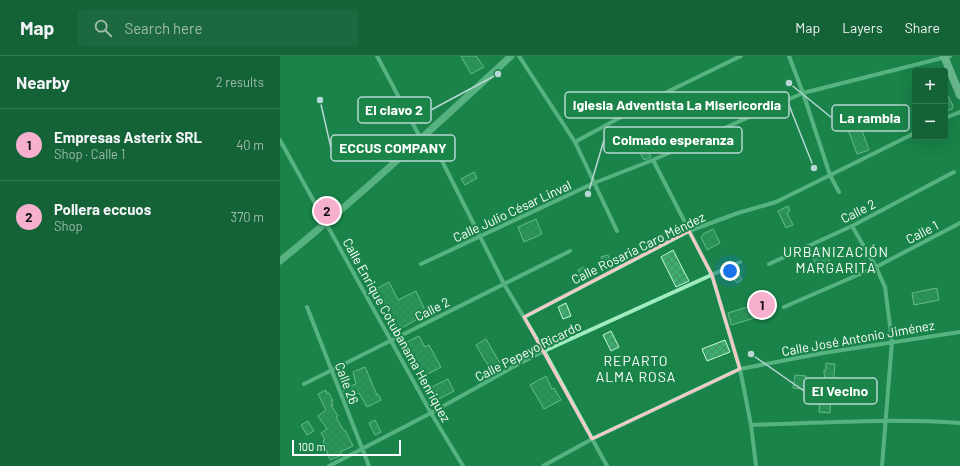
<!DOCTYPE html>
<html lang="en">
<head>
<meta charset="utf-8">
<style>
  body { margin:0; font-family:Barlow,sans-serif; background:#1d693f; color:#f1f3f6 }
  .controls { position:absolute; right:12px; top:12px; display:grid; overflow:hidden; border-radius:4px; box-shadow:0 4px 16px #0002 }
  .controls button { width:36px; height:36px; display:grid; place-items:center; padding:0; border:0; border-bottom:1px solid #337752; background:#146337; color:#f1f3f6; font:20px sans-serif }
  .scale { position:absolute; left:12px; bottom:10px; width:109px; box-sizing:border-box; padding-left:4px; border:2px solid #fff; border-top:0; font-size:11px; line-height:14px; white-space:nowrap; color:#fff; -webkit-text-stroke:3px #1a8449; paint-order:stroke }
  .you { position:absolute; left:450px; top:215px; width:14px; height:14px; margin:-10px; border:3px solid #fff; border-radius:50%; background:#1a73e8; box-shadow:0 0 0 6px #1a73e833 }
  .badge { display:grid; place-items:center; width:26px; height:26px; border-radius:50%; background:#f7afce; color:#111; font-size:13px; font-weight:700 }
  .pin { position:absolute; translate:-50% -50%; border:2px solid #fff; box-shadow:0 1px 4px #0006 }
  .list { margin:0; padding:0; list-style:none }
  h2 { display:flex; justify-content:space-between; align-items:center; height:52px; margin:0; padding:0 16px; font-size:17px }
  h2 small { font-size:13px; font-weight:400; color:#9dbcad }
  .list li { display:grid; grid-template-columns:26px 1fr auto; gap:12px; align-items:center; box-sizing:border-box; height:72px; padding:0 16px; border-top:1px solid #337752 }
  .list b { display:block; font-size:15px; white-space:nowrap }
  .list p { margin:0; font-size:13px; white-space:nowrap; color:#9dbcad }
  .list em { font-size:13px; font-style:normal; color:#9dbcad }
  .icon { flex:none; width:22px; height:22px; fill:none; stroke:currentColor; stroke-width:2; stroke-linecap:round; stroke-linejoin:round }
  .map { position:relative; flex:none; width:680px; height:410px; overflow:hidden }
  header { display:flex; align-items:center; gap:24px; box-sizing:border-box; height:56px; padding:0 20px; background:#146337; border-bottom:1px solid #337752 }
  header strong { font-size:19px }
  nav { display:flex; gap:22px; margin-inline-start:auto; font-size:14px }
  .search { width:280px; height:36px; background:#1d693f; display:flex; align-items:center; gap:10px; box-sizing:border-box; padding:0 14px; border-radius:4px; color:#9dbcad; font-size:15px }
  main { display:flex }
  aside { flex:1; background:#146337 }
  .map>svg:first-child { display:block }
</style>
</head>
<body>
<header>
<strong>Map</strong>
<div class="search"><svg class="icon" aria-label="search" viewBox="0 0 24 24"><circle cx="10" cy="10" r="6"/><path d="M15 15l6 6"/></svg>Search here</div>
<nav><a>Map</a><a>Layers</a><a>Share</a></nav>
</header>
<main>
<aside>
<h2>Nearby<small>2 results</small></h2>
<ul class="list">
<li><span class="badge">1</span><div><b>Empresas Asterix SRL</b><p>Shop · Calle 1</p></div><em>40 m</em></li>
<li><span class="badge">2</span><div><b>Pollera eccuos</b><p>Shop</p></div><em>370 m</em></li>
</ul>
</aside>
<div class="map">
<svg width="680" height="410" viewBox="0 0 680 410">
  <defs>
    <pattern id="building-cross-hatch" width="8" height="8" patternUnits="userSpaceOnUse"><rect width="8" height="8" fill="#3eac6e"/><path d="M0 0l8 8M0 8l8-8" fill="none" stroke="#428f64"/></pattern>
  </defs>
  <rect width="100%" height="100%" fill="#1a8449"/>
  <g fill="url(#building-cross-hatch)" stroke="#c4f9db">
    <path d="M181 0H196L204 11 191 18Z"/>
    <path d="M665 34 673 50 672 53 665 56Z"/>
    <path d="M580 69 589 94 577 98 568 74Z"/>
    <path d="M383 83 388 94 380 97 375 86Z"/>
    <path d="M365 89 371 101 364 104 358 93Z"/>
    <path d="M194 116 197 122 185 129 181 123Z"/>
    <path d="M508 150 510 155 507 157 513 169 506 172 498 155Z"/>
    <path d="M256 163 262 178 244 186 238 171Z"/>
    <path d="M433 173 440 187 427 194 421 181 423 178Z"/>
    <path d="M543 191 550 206 538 212 530 197Z"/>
    <path d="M393 194 409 225 396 231 381 201Z"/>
    <path d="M328 199 333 211 327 214 321 201Z"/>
    <path d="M304 211 309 223 303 226 298 214Z"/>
    <path d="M456 213 462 224 457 227 450 216Z"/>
    <path d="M109 226 118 244 136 235 146 256 135 262 136 264 118 274 103 246H101L94 234Z"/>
    <path d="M657 232 659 244 634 249 632 237Z"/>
    <path d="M492 243 495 256 451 269 448 257Z"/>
    <path d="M286 247 291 260 283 263 278 251Z"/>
    <path d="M331 275 339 291 331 295 323 279Z"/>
    <path d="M139 280 145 291 149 289 161 311 144 320 125 287Z"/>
    <path d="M206 283 220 307 210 313 196 289Z"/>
    <path d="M445 284 450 296 427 305 422 293Z"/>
    <path d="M546 307 555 308 553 329H545L544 314H546Z"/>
    <path d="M85 311 97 339 98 338 101 344 87 351 79 337 66 341 63 333 76 328 73 316Z"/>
    <path d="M515 319 526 320 524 333 513 332Z"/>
    <path d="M266 320 272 333 274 332 281 344 264 353 250 329Z"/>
    <path d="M168 323 174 335 159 343 152 331Z"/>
    <path d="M46 334 47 338 49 337 53 345H51L53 349H51L58 360 56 361 64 375 65 374 73 390 60 396 62 399 50 404 43 385 45 384 41 377 47 373 38 360 46 354 38 338Z"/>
    <path d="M540 341 551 342 550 357 539 356Z"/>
    <path d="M95 364 101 376 95 379 89 367Z"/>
    <path d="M28 365 34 375 27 379 21 369Z"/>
  </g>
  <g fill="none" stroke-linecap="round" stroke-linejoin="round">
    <g stroke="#9fecc0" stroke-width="4">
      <path d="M97 0 141 83"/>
      <path d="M239 0 295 86 337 175"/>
      <path d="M509 0 523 37 550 119 559 136"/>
      <path d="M665 62 680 56"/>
      <path d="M148 77 224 228 264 295 327 410"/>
      <path d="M0 84 151 357 183 410"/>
      <path d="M295 86 391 34 461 0"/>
      <path d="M373 104 432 219 460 313 471 369 476 410"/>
      <path d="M572 170 596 211 605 231 612 285 602 410"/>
      <path d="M141 208 314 127 373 104 523 37 670 0"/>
      <path d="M489 208 572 170 674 116"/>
      <path d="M27 251 89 410"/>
      <path d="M504 251 596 211 680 167"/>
      <path d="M244 261 409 175 458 157 496 146 635 77"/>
      <path d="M24 328 290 195"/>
      <path d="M471 369C541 367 610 362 680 367"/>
      <path d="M49 410 151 357 233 311 264 295 460 206"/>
      <path d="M263 410 312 383 460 313 543 297 680 276"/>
    </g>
    <path stroke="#9fecc0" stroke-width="7" d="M0 205C80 140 155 70 231 0"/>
    <path stroke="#cbf9e0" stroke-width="8" d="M664 0 680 39"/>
  </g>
  <path d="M0 0H680V410H0ZM409 175 432 219 460 313 312 383 244 261Z" fill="#1a8449" fill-opacity=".55" fill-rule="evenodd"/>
  <path fill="none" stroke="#f5c9c9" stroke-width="3" stroke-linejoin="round" d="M409 175 432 219 460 313 312 383 244 261Z"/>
  <g text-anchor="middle" stroke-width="4" stroke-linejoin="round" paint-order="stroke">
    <g font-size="13" fill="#fff" stroke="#1a8449">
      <text transform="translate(232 155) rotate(-25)" y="5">Calle Julio César Linval</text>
      <text transform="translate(578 155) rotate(-27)" y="5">Calle 2</text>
      <text transform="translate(642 176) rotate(-28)" y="5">Calle 1</text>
      <text transform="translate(358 192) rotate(-26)" y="5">Calle Rosaria Caro Méndez</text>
      <text transform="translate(152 253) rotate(-27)" y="5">Calle 2</text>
      <text transform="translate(117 274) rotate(61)" y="5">Calle Enrique Cotubanama Henriquez</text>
      <text transform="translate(578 282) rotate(-10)" y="5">Calle José Antonio Jiménez</text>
      <text transform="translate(248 295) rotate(-27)" y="5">Calle Pepeyo Ricardo</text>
      <text transform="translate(67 327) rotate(69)" y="5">Calle 26</text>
    </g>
    <g font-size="14" letter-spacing="1" fill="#fff" stroke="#1a8449">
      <text x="556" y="201">URBANIZACIÓN<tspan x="556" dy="16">MARGARITA</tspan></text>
      <text x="356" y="310">REPARTO<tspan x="356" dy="16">ALMA ROSA</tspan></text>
    </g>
  </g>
  <path fill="none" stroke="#b7d6d4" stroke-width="1.5" d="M534 112L509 49M218 18L151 54M509 27L552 62M308 138L324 84M40 44L51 92M471 298L524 335"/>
  <g fill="#b7d6d4" stroke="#1a8449" stroke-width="1.5">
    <circle cx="534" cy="112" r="4"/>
    <circle cx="218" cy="18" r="4"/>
    <circle cx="509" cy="27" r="4"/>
    <circle cx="308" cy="138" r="4"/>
    <circle cx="40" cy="44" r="4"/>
    <circle cx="471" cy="298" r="4"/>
  </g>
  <g fill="#1a8449" stroke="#b7d6d4" stroke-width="1.5">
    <rect x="285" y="36" width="224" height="26" rx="4"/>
    <rect x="78" y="41" width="73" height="26" rx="4"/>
    <rect x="552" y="49" width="77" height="26" rx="4"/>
    <rect x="324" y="71" width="138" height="26" rx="4"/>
    <rect x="51" y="79" width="124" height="26" rx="4"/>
    <rect x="524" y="322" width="73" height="26" rx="4"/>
  </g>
  <g font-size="14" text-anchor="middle" font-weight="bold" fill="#fff">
    <text x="397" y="54">Iglesia Adventista La Misericordia</text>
    <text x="114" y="59">El clavo 2</text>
    <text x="590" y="67">La rambla</text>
    <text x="393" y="89">Colmado esperanza</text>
    <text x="113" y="97">ECCUS COMPANY</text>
    <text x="560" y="340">El Vecino</text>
  </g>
</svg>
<div class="controls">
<button>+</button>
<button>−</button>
</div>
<div class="scale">100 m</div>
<div class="you"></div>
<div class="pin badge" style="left:482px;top:249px">1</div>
<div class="pin badge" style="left:47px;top:155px">2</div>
</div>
</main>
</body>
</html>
